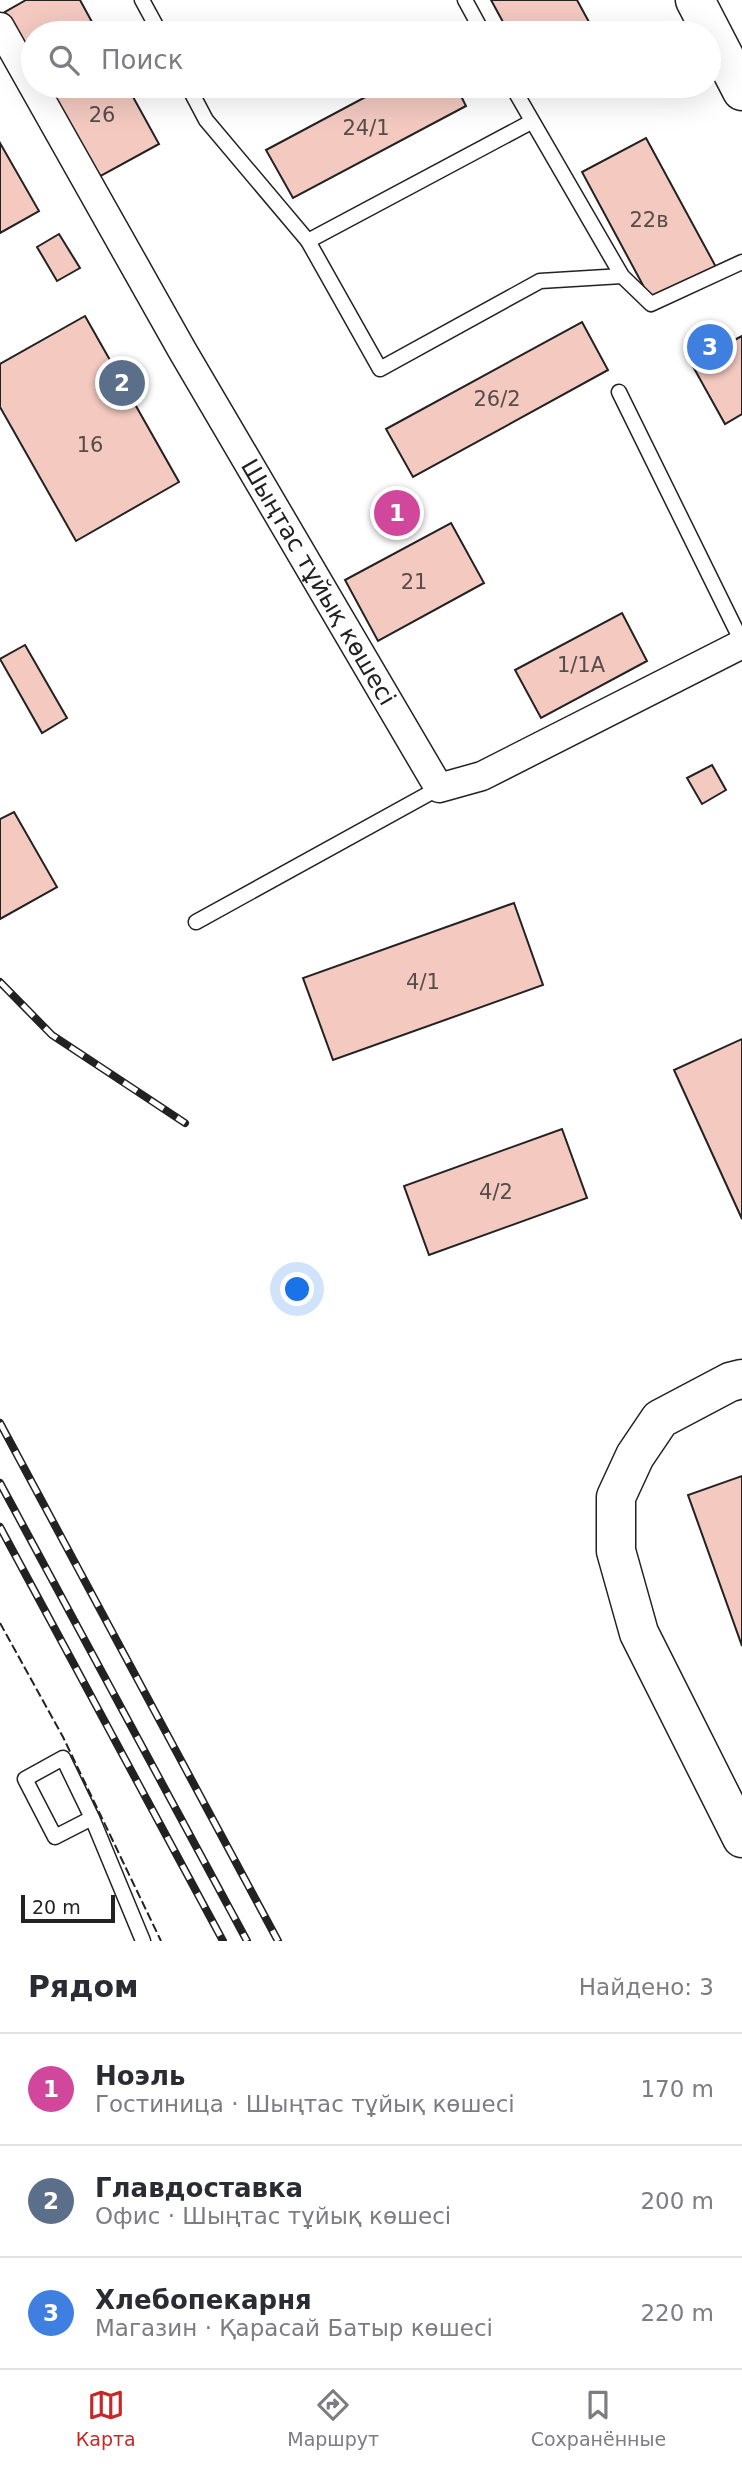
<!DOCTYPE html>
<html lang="ru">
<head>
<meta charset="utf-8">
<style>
  body { margin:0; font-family:"DejaVu Sans",sans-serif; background:#f7f7f7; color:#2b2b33 }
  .scale { position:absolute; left:21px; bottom:18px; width:94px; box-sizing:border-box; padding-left:7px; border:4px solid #222; border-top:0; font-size:19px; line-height:24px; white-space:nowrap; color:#222; -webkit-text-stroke:5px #fff; paint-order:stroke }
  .you { position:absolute; left:298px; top:1290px; width:24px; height:24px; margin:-18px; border:5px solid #fff; border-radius:50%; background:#1a73e8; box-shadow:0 0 0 10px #1a73e833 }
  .badge { display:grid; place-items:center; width:46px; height:46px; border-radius:50%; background:#c62828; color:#fff; font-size:23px; font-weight:700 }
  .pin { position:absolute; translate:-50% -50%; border:4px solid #fff; box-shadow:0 2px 7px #0006 }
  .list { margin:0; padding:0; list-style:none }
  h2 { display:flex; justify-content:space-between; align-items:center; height:91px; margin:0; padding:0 28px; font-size:30px }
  h2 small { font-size:23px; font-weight:400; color:#7c7c81 }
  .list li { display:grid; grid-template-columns:46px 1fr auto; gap:21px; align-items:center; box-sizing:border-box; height:112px; padding:0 28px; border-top:2px solid #e1e1e2 }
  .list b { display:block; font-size:26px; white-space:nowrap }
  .list p { margin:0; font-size:23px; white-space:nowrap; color:#7c7c81 }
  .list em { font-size:23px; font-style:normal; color:#7c7c81 }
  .icon { flex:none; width:38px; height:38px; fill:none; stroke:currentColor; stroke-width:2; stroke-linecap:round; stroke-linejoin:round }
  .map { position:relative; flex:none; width:742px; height:1941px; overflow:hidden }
  .search { position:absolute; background:#fff; box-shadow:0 7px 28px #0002; left:21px; right:21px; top:21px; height:77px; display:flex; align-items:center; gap:18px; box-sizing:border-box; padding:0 24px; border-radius:38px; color:#7c7c81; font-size:26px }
  .sheet { height:427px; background:#fff }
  nav { display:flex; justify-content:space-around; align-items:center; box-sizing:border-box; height:98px; border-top:2px solid #e1e1e2; background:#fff; font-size:19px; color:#7c7c81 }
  nav a { display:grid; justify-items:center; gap:4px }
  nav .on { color:#c62828 }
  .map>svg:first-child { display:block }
</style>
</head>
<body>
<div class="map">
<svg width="742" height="1941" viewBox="0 0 742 1941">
  <rect width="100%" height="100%" fill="#fff"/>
  <g fill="#f3c9c0" stroke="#222" stroke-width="2">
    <path d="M26 0H80L98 33H33V62L5 12Z"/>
    <path d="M491 0H577L595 33H509Z"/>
    <path d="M46 86H127L159 144 97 178Z"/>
    <path d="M386 86H456L466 106 293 198 266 150Z"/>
    <path d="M537 86H556L541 93Z"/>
    <path d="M646 138 716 267 652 302 582 172Z"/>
    <path d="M0 143 39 211 0 233Z"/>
    <path d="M59 234 80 268 57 281 37 247Z"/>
    <path d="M85 316 179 482 76 541 0 407V364Z"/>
    <path d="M582 322 608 370 413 477 386 429Z"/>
    <path d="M742 336V414L725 424 691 363Z"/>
    <path d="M451 523 484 583 378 641 345 580Z"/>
    <path d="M622 613 647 661 541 718 515 670Z"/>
    <path d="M25 645 67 718 42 733 0 659Z"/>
    <path d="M712 765 726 790 702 804 687 778Z"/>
    <path d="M14 812 57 887 0 919V819Z"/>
    <path d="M514 903 543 985 333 1060 303 978Z"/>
    <path d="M742 1039V1219L674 1070Z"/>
    <path d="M562 1129 587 1198 429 1255 404 1186Z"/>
    <path d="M742 1476V1646L688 1495Z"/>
  </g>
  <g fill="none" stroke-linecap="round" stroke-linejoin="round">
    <defs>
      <g id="lane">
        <path d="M142 0 160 33"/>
        <path d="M465 0 483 33"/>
        <path d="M188 86 206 120 308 241 380 369 540 281 622 276"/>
        <path d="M512 86 622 276 651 304 742 262"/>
        <path d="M308 241 531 122"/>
        <path d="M619 392 742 642"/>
        <path d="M196 922 439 788"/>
        <path d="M92 1818 55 1837 25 1779 63 1758 92 1818 143 1941"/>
      </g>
      <g id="street">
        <path id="s1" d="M0 27 182 350 439 788 482 776 742 644"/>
      </g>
      <g id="secondary">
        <path d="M695 0 742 91"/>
        <path d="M742 1379 730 1382 660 1419 635 1456 616 1497V1551L639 1633 742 1838"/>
      </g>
    </defs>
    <use href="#lane" stroke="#222" stroke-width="17"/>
    <use href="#street" stroke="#222" stroke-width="31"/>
    <use href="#secondary" stroke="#222" stroke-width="41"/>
    <use href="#lane" stroke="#fff" stroke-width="14"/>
    <use href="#street" stroke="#fff" stroke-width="28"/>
    <use href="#secondary" stroke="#fff" stroke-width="38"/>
    <defs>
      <g id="rail">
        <path d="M0 982 52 1035 185 1123"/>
        <path d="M0 1423 278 1941"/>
        <path d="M0 1483 247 1941"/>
        <path d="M0 1527 223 1941"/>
      </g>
    </defs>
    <use href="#rail" stroke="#222" stroke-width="8"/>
    <use href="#rail" stroke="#fff" stroke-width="5" stroke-dasharray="16" stroke-linecap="butt"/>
    <path stroke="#222" stroke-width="2" stroke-dasharray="9 3.5" stroke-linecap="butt" d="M0 1623 63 1737 161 1941"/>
  </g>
  <g text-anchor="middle" stroke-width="5" stroke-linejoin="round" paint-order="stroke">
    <g font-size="21" fill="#564c4a">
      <text x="102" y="122">26</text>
      <text x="366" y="135">24/1</text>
      <text x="649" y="227">22в</text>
      <text x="497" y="406">26/2</text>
      <text x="90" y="452">16</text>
      <text x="414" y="589">21</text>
      <text x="581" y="672">1/1А</text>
      <text x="423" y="989">4/1</text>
      <text x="496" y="1199">4/2</text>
    </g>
    <g font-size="24" fill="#222" stroke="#fff">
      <text dy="8" stroke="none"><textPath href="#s1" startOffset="640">Шыңтас тұйық көшесі</textPath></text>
    </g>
  </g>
</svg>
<div class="scale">20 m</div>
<div class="you"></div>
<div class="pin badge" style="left:397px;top:513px;background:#d1479c">1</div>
<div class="pin badge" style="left:122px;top:383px;background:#5c6f8a">2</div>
<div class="pin badge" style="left:710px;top:347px;background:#3f7fe0">3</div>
<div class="search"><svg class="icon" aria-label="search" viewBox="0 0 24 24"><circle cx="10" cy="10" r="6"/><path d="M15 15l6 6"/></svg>Поиск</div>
</div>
<section class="sheet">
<h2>Рядом<small>Найдено: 3</small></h2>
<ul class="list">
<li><span class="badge" style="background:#d1479c">1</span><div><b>Ноэль</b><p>Гостиница · Шыңтас тұйық көшесі</p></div><em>170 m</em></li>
<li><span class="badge" style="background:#5c6f8a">2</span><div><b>Главдоставка</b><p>Офис · Шыңтас тұйық көшесі</p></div><em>200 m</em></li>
<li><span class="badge" style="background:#3f7fe0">3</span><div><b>Хлебопекарня</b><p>Магазин · Қарасай Батыр көшесі</p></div><em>220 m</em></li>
</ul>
</section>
<nav>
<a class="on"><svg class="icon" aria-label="map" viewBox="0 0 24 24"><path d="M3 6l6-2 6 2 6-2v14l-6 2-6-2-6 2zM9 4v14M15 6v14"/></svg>Карта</a>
<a><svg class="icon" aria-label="directions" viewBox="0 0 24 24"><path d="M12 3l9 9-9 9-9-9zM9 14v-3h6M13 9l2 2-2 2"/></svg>Маршрут</a>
<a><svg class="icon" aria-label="saved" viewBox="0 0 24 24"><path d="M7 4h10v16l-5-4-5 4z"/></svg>Сохранённые</a>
</nav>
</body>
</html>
